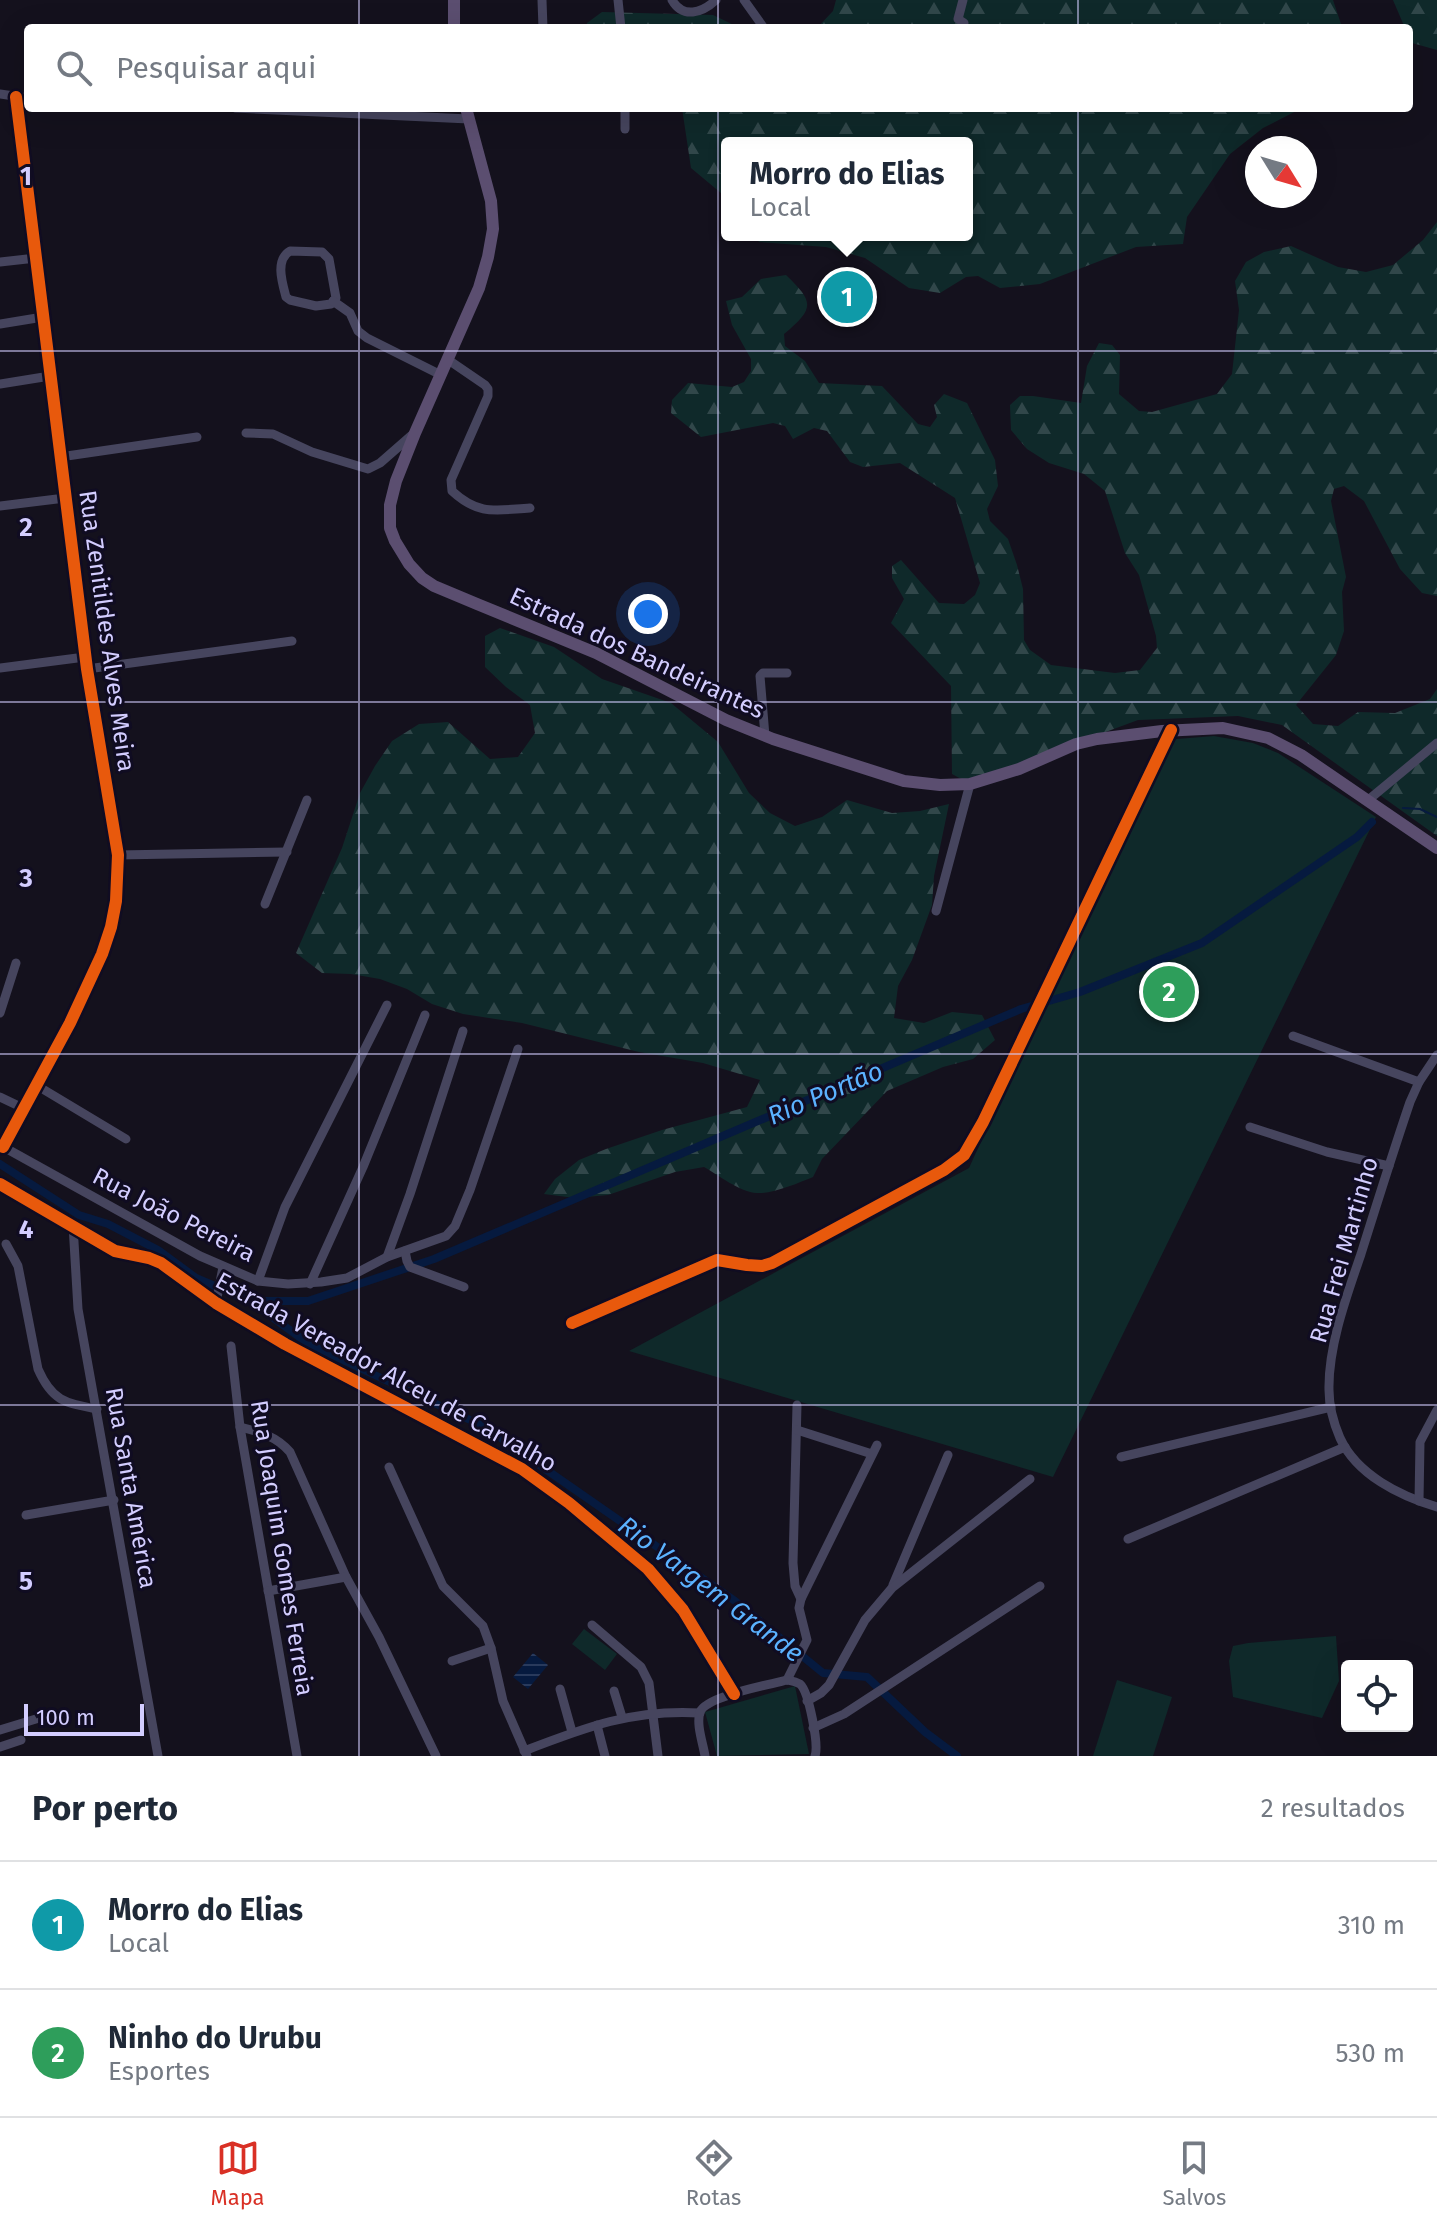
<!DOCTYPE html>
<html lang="pt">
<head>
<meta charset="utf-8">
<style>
  body { margin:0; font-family:"Fira Sans",sans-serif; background:#f6f6f7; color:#1f2937 }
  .controls { position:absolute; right:24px; bottom:24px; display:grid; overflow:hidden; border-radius:8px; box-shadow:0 8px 32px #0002 }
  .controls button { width:72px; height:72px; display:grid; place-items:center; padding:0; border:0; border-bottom:2px solid #e0e1e3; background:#fff; color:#1f2937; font:40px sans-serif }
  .compass { position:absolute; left:1245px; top:136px; width:72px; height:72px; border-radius:50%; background:#fff; box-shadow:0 8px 32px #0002; rotate:127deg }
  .scale { position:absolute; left:24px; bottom:20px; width:120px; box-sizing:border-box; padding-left:8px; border:4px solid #d3cdff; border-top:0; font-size:22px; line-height:28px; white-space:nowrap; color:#d3cdff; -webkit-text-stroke:6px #100c22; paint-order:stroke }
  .you { position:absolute; left:648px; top:614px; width:28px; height:28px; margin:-20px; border:6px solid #fff; border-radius:50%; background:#1a73e8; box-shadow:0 0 0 12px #1a73e833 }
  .badge { display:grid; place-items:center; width:52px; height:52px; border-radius:50%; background:#d93025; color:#fff; font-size:26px; font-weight:700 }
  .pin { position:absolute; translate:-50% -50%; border:4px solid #fff; box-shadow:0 2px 8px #0006 }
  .popup { position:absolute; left:721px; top:137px; width:252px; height:104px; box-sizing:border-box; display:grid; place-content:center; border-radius:8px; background:#fff; filter:drop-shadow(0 2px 6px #0005); font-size:26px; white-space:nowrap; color:#747a83 }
  .popup b { font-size:30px; color:#1f2937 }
  .popup::after { content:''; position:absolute; left:50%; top:100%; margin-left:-16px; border:16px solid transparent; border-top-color:#fff }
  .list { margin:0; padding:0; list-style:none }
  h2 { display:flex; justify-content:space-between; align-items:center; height:104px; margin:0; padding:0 32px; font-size:34px }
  h2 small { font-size:26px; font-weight:400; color:#747a83 }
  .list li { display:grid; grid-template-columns:52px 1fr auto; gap:24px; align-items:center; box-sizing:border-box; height:128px; padding:0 32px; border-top:2px solid #e0e1e3 }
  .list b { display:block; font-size:30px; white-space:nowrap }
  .list p { margin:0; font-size:26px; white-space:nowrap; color:#747a83 }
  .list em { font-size:26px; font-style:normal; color:#747a83 }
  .icon { flex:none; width:44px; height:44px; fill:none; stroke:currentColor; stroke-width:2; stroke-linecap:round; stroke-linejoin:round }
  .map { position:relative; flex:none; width:1437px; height:1756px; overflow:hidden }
  .search { position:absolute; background:#fff; box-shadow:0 8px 32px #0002; left:24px; right:24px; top:24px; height:88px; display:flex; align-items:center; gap:20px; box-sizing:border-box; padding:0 28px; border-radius:8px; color:#747a83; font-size:30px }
  .sheet { height:360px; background:#fff }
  nav { display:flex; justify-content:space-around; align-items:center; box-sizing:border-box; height:112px; border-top:2px solid #e0e1e3; background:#fff; font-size:22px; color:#747a83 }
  nav a { display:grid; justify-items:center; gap:4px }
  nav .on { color:#d93025 }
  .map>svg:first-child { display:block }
</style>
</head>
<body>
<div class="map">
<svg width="1437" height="1756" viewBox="0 0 1437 1756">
  <defs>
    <pattern id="forest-firs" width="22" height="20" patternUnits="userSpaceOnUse" patternTransform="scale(2)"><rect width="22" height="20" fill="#0f292a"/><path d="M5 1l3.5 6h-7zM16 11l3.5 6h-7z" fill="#31474a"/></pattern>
    <pattern id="water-rules" width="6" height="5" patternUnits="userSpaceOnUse" patternTransform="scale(2)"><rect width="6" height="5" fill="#061a3f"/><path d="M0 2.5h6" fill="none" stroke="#293a5c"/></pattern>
  </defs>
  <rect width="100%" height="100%" fill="#14111d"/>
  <g fill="url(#forest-firs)">
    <path d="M836 0H1333L1342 27 817 28 833 11Z"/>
    <path d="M1393 0H1437V50L1412 43 1409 37V28H1405Z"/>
    <path d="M602 12 713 15 740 28H586L587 23Z"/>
    <path d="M682 108H1302L1263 128 1230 154 1187 217 1183 244 1136 247 1040 284 1000 288 978 276 966 277 940 293 909 288 865 258 826 247 759 242 755 235H967V143H727V198L691 168Z"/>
    <path d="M1437 222V596L1422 593 1400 569 1364 501 1344 486 1334 489 1331 501 1346 577 1342 592 1344 631 1336 655 1296 705 1313 724 1338 726 1358 712 1395 713 1430 699 1437 689V836L1282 725 1238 716 1138 720 984 777 965 781 952 774 951 686 891 623 904 599 892 578V566L901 560 939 603 964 604 975 595 980 583 955 498 900 463 863 467 850 462 827 431 814 428 793 439 785 426 773 423 701 437 671 413 672 400 688 383 732 387 744 382 751 371V359L732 325 726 301 742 297 761 279 786 275C814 302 815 308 784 334L785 346 805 361 819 383 882 386 918 424 930 427 937 417 934 405 944 394 967 403 995 460 998 486 987 509 990 521 1008 539 1017 565 1023 589 1024 640 1030 650 1051 665 1115 673 1140 670 1157 648 1156 636 1139 575 1125 553 1105 491 1084 474 1049 463 1027 449 1011 430 1010 405 1020 396H1033L1081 403 1087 366 1099 343 1112 345 1120 355 1119 394 1139 411 1152 412 1217 394 1232 374 1239 310 1235 281 1246 262 1264 252 1291 246 1338 267 1366 272 1393 265 1423 240Z"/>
    <path d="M500 628 554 647 602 679 671 703 718 742 749 793 770 813 795 826 822 817 847 800 892 813 920 811 949 804 934 876 932 905 912 960 898 986 894 1018 924 1023 952 1012 982 1015 995 1040 973 1059 943 1067 887 1091 822 1159 813 1177C798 1183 773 1194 757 1193 740 1192 718 1175 704 1167L675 1172 608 1195 575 1198 544 1194 555 1179 579 1160 606 1149 662 1130 747 1107 760 1080 703 1063 639 1052 522 1023 463 1014 432 1004 407 989 380 979 351 974 322 973 296 953 342 848 360 793 375 766 392 741 419 724 448 722 490 759 518 757 535 733 530 705 506 687 485 667V636Z"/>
  </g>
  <g fill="#0f292a">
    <path d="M1214 736 1253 743 1278 753 1376 817 1053 1477 629 1351 969 1168 1164 740Z"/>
    <path d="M584 1629 617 1654 605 1670 572 1644Z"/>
    <path d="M1336 1636 1339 1681 1322 1718 1233 1697 1229 1661 1233 1646 1248 1643Z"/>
    <path d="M1117 1680 1172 1697 1153 1756H1093Z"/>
    <path d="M795 1686 809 1754 717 1756 705 1712Z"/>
  </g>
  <path fill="url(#water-rules)" d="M533 1653 548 1665 528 1689 513 1677Z"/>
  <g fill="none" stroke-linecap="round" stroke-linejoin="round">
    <path stroke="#061a3f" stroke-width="2" d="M1403 808 1420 809 1437 817"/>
    <g stroke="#061a3f" stroke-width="8">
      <path d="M0 1164 79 1215 108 1224 158 1250 196 1278 250 1301 309 1344 485 1427 735 1601 823 1673 867 1677 925 1732 957 1756"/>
      <path d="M250 1301H308L434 1259 1021 1009 1080 992 1202 943 1357 837 1372 822"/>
    </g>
    <g stroke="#46455e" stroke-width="9">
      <path d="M542 0 543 28"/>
      <path d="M618 0 621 28"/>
      <path d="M672 0C683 19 702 13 716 0"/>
      <path d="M744 0 764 28"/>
      <path d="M963 0 958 19 964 23"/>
      <path d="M0 94 28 98"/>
      <path d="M235 108 469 119"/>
      <path d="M625 129V108"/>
      <path d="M290 251 322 252 329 259 336 298 331 304 316 306 290 300 286 297C282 282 275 260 290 251Z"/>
      <path d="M0 262 36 258"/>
      <path d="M333 301 350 313 358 331 367 338 441 375"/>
      <path d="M0 324 43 317"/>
      <path d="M447 359 485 385 488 389V396L451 480 452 491C479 516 496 510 530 508"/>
      <path d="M0 384 50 376"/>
      <path d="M246 433 273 434 312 452 368 469 380 463 412 435"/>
      <path d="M60 457 197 437"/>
      <path d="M0 506 65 498"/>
      <path d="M0 668 85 657"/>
      <path d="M87 669 292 641"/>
      <path d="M765 736 760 676 763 673H787"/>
      <path d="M1367 801 1437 743"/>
      <path d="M118 855 287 852"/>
      <path d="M265 904 307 800"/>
      <path d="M936 911 970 784"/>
      <path d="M0 1013 16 963"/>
      <path d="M1293 1036 1419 1082"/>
      <path d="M1437 1055 1419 1082 1410 1102C1393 1152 1377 1203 1361 1254 1347 1295 1328 1346 1329 1390 1329 1405 1334 1424 1340 1438 1357 1475 1400 1496 1437 1507"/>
      <path d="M36 1085 126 1139"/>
      <path d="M0 1097 23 1108"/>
      <path d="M1250 1127 1327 1152 1389 1166"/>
      <path d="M0 1145 200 1256 258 1281 288 1284 321 1282 347 1278 387 1257 446 1236 455 1226 470 1190 518 1049"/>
      <path d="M3 1147 70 1023 102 954 111 927 116 901 118 855 87 669 16 97"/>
      <path d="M0 1184 115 1251 149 1258 161 1263 216 1303 285 1344 522 1469 569 1503 648 1569 683 1610 734 1694"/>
      <path d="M73 1225 78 1309 158 1756"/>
      <path d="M6 1244 18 1266 38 1369C52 1401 65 1403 97 1409"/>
      <path d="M405 1251 407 1261 410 1267 464 1287"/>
      <path d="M387 1257 410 1194 463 1031"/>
      <path d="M258 1281 285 1207 387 1005"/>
      <path d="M310 1284 363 1167 425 1015"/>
      <path d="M216 1303 223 1267"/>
      <path d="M572 1323 717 1260 747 1265 762 1266 772 1263 944 1170 964 1155 983 1122 1171 730"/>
      <path d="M231 1346 240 1427 297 1756"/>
      <path d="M797 1405 793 1563 795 1586 801 1599"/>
      <path d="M240 1427C260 1432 276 1436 290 1452L346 1577 379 1637 436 1756"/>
      <path d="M797 1430 872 1454"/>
      <path d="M1121 1457 1331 1407"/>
      <path d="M389 1467 443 1586 483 1626 491 1648 503 1701 527 1756"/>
      <path d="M1419 1501 1420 1442 1437 1410"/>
      <path d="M26 1515 114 1500"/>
      <path d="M1128 1539 1345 1447"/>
      <path d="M893 1585 948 1455"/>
      <path d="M268 1591 346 1577"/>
      <path d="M592 1625 641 1667 649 1683 658 1756"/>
      <path d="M452 1661 491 1648"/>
      <path d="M787 1680 807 1640 799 1608 801 1599 877 1445"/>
      <path d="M560 1689 572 1732"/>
      <path d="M614 1691 622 1717"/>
      <path d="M807 1701 821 1693 829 1685 865 1620 892 1588 1030 1479"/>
      <path d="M597 1725 605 1756"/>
      <path d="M813 1728 844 1714 1040 1586"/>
      <path d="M0 1730 49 1715"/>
      <path d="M0 1747 21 1740"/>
      <path d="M524 1751C586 1727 633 1709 700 1713"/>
      <path d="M705 1756C703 1743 696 1725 700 1712 706 1696 769 1685 787 1680 793 1681 795 1681 800 1684 809 1692 819 1745 815 1756"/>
    </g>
    <g stroke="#5b4e70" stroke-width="12">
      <path d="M454 28V0"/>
      <path d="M466 108 491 201 493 229 488 257 479 288 415 433 396 481 390 505V528L395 541 409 564 422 578 434 586 477 604 596 653 726 720 773 739 904 781 940 785 970 784 1019 769 1076 744 1097 739 1162 731 1223 728 1268 738 1301 755 1437 848"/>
    </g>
    <defs>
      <g id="cycleway">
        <path d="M3 1147 70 1023 102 954 111 927 116 901 118 855 87 669 16 97"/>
        <path d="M0 1184 115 1251 149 1258 161 1263 216 1303 285 1344 522 1469 569 1503 648 1569 683 1610 734 1694"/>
        <path d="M572 1323 717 1260 747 1265 762 1266 772 1263 944 1170 964 1155 983 1122 1171 730"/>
      </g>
    </defs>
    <use href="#cycleway" stroke="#100c22" stroke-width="17"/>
    <use href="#cycleway" stroke="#e8590c" stroke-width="12"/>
  </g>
  <path fill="none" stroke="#d3cdff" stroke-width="2" stroke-opacity="0.55" d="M359 0V28M718 0V28M1078 0V28M359 108V1756M718 108V1756M1078 108V1756M0 351H1437M0 702H1437M0 1054H1437M0 1405H1437"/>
  <g text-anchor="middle" stroke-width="6" stroke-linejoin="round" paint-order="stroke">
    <g font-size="24" fill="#d3cdff" stroke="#100c22">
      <text transform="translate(107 631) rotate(82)" y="8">Rua Zenitildes Alves Meira</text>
      <text transform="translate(637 653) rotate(25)" y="8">Estrada dos Bandeirantes</text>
      <text transform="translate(174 1215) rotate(27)" y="8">Rua João Pereira</text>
      <text transform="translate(1344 1250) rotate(-74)" y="8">Rua Frei Martinho</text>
      <text transform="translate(386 1372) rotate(29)" y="8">Estrada Vereador Alceu de Carvalho</text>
      <text transform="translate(131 1488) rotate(80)" y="8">Rua Santa América</text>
      <text transform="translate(282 1548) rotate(81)" y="8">Rua Joaquim Gomes Ferreia</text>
    </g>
    <g font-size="26" font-style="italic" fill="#5bb2ff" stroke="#100c22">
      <text transform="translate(825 1093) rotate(-23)" y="9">Rio Portão</text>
      <text transform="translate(711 1589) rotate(37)" y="9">Rio Vargem Grande</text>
    </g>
  </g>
  <g font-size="26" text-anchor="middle" font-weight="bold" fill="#d3cdff" stroke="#100c22" stroke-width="6" stroke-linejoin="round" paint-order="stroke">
    <text x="26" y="185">1</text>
    <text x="26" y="536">2</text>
    <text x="26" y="887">3</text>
    <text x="26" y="1238">4</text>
    <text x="26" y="1590">5</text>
  </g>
</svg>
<div class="controls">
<button><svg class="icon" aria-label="locate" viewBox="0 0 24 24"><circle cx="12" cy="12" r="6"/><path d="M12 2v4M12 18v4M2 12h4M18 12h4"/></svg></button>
</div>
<svg class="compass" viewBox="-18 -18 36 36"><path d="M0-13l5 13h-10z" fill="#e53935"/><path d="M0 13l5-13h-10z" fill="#747a83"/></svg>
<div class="scale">100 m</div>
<div class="you"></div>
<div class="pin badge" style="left:847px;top:297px;background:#0f9aa8">1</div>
<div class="popup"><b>Morro do Elias</b>Local</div>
<div class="pin badge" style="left:1169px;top:992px;background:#2e9e5b">2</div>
<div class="search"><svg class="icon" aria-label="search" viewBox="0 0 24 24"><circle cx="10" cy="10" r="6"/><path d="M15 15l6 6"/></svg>Pesquisar aqui</div>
</div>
<section class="sheet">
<h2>Por perto<small>2 resultados</small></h2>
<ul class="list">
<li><span class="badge" style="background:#0f9aa8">1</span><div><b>Morro do Elias</b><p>Local</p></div><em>310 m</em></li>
<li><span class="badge" style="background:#2e9e5b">2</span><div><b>Ninho do Urubu</b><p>Esportes</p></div><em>530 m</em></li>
</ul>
</section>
<nav>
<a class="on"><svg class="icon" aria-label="map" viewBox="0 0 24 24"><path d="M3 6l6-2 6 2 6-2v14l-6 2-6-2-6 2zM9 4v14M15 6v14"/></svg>Mapa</a>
<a><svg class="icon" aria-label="directions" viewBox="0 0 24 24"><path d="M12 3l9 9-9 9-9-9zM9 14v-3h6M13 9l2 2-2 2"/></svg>Rotas</a>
<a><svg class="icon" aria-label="saved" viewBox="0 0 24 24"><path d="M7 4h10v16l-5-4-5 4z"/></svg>Salvos</a>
</nav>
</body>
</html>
